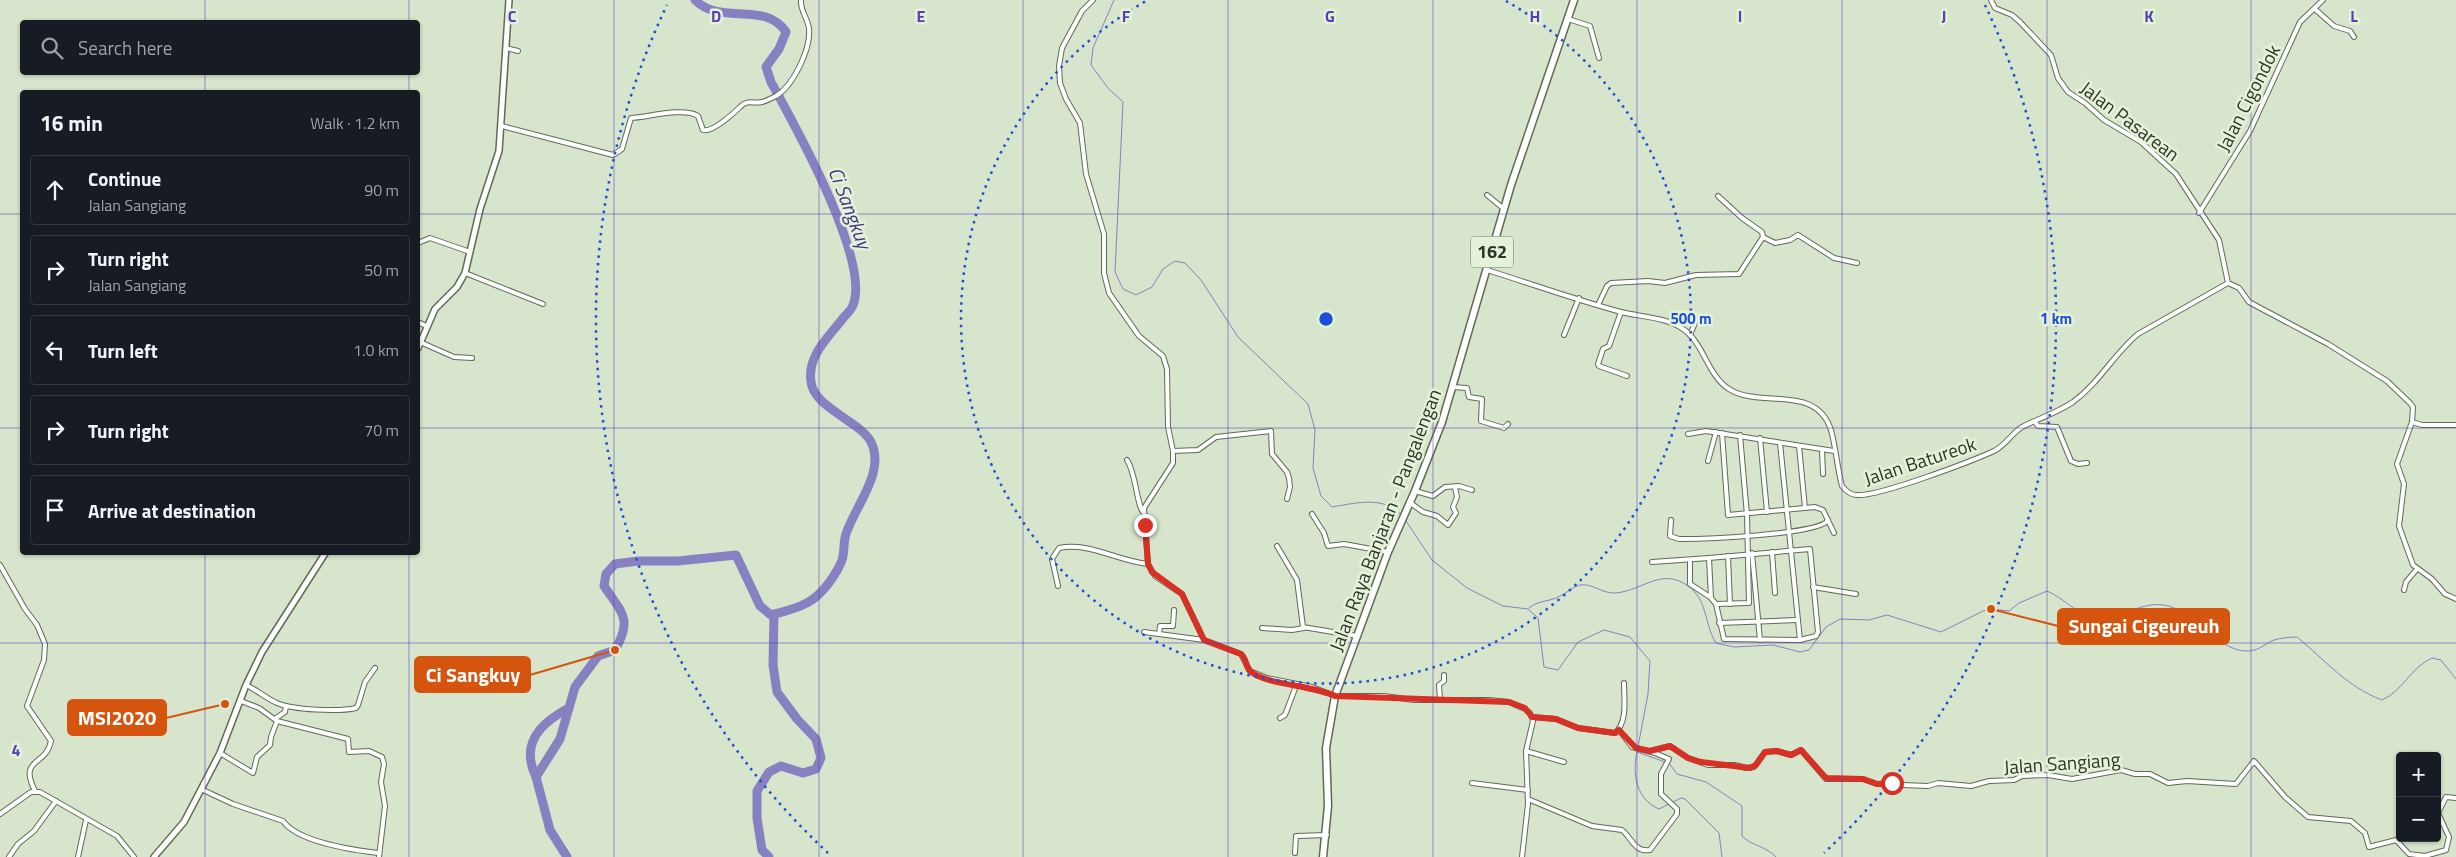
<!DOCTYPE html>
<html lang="en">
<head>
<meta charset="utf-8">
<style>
  body { margin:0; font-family:"Titillium Web",sans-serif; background:#20242c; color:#f1f3f6 }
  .controls { position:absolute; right:15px; bottom:15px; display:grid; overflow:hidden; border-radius:5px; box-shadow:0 1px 4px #0004 }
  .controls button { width:45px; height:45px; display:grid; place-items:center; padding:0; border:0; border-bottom:1px solid #363941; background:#171b24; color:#f1f3f6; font:25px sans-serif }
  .stop { position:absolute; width:15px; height:15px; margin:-11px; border:4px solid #d93025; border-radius:50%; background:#fff }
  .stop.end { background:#d93025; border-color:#fff; box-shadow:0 1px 5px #0008 }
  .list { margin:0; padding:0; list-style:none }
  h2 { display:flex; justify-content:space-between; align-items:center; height:65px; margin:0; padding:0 20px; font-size:21px }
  h2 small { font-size:16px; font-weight:400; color:#9ea1a6 }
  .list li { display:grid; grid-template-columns:32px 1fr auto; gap:15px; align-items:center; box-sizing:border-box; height:70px; margin:0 10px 10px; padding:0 10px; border:1px solid #363941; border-radius:5px }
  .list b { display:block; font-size:19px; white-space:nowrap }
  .list p { margin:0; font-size:16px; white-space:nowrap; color:#9ea1a6 }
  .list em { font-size:16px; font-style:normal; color:#9ea1a6 }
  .icon { flex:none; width:28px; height:28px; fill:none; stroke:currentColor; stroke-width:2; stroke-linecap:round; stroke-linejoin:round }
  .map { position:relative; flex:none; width:2456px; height:857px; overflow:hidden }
  .search { position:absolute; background:#171b24; box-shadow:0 1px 4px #0004; left:20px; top:20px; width:400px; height:55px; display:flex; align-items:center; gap:12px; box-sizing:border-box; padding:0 18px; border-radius:5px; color:#9ea1a6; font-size:19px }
  .panel { position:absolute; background:#171b24; box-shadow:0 1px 4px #0004; left:20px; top:90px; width:400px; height:465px; border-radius:5px }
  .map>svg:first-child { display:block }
</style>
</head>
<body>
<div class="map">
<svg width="2456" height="857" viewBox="0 0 2456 857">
  <rect width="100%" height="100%" fill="#d7e5cc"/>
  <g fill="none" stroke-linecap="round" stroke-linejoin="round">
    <g stroke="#8781c2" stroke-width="1">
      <path d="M1114 0 1093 48 1091 65 1108 88 1123 102 1115 272 1123 289 1136 295 1152 287 1163 269 1175 261 1185 263 1201 280 1238 337 1308 404 1315 430 1313 468 1321 496 1332 507C1356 503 1385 495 1402 516"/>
      <path d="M1406 521 1432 560 1467 588 1503 606 1528 609 1538 618 1544 667 1558 670 1578 642 1604 630 1630 637 1650 661 1648 694 1637 752 1665 762"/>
      <path d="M1529 608C1538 600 1550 602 1560 596 1567 593 1572 587 1580 585 1593 583 1602 594 1616 593 1644 590 1661 567 1688 586 1708 600 1704 624 1716 643L1734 647 1773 645 1800 652 1809 650 1826 627 1840 619 1869 620 1887 615 1941 632 1983 611 1991 609 2009 611 2019 603 2047 591C2062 597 2073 611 2089 616 2116 624 2138 601 2164 605 2195 610 2216 650 2246 651 2257 652 2265 644 2274 640 2281 638 2289 637 2297 637 2325 660 2347 687 2382 700 2403 691 2410 668 2432 658L2441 660 2456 679"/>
      <path d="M1637 752C1632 774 1636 799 1659 809L1681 798 1685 799 1719 833 1722 857"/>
      <path d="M1669 763 1677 774 1706 782 1742 806V836C1752 846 1766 846 1776 857"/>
    </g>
    <g stroke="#8781c2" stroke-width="9">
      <path d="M536 777C520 744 540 723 569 708"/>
      <path d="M567 857 550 830 536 777 560 739 575 687 598 656 615 650C633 619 622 613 604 586L606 574 615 564 638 561H678L736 555 760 606 771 615C790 610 809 606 822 591 829 584 839 569 842 560 845 551 843 542 846 534 855 506 886 472 871 442 860 421 814 408 811 382 807 355 829 337 844 317 847 314 852 309 853 305 871 261 794 124 771 82L766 67 779 49 786 32C765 0 720 26 695 0"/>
      <path d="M769 857 762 850 757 818V791L769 772 781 766 803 773 816 769 821 758 816 739 797 719 777 692 773 665 774 614"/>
    </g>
    <defs>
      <g id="minor">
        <path d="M1093 0 1082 11 1062 48 1059 66 1060 83 1066 99 1080 123 1086 174 1104 234V273L1109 293 1139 336 1163 356 1167 369 1168 427 1173 451V463L1144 508 1148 564 1155 576 1182 594 1204 640 1241 654 1250 671 1267 678 1312 687 1335 696H1384L1414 700H1489L1509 702 1525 709 1530 713 1533 721 1526 751 1528 804 1522 857"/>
        <path d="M1991 0 1995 8 2012 15 2020 22 2051 55 2058 78 2068 92 2085 103 2104 120 2141 142 2176 174 2219 240 2228 283"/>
        <path d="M2316 10 2334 26 2350 31 2354 37"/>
        <path d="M1568 19 1590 26 1599 58"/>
        <path d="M506 48 518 51"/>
        <path d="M502 126 613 155 622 149 631 118C648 117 684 107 698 116L703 130C712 133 734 113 740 107 747 99 754 104 762 102 766 101 772 98 776 96 793 86 811 49 809 29 808 18 800 11 801 0"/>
        <path d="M1487 195 1504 209"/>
        <path d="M1718 196 1742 218 1762 232 1763 237"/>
        <path d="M2199 213 2250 131 2300 22 2323 0"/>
        <path d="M418 243 430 238 470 252"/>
        <path d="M1487 270C1532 284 1576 300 1621 312 1641 317 1666 317 1683 329 1704 343 1707 375 1729 389 1760 409 1816 383 1831 430 1836 448 1837 467 1842 486 1846 491 1850 495 1857 495 1878 497 1972 461 1994 451 2006 445 2011 434 2022 427 2039 418 2057 413 2073 402 2099 383 2114 354 2138 334L2228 283"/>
        <path d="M465 273 543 304"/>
        <path d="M2228 283 2239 288 2249 302 2328 344 2387 381 2410 403 2413 407 2412 422 2397 464 2404 484 2399 526 2413 565 2432 579 2445 594 2456 599"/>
        <path d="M1598 305 1607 286 1611 283 1648 281 1665 283 1696 275 1739 274 1763 237 1775 243 1790 240 1798 235 1834 258 1857 263"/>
        <path d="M1621 312 1609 346 1603 349 1598 364 1599 366 1627 376"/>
        <path d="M418 322 426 326"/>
        <path d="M1564 335 1579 298"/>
        <path d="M1690 335 1697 318"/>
        <path d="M420 342 454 357 472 358"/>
        <path d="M1452 387 1467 388 1469 397 1482 399 1481 421 1504 428 1508 424"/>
        <path d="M2035 422 2038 426 2057 427 2071 461 2078 464 2087 463"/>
        <path d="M2412 422 2422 425H2456"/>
        <path d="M1722 433 1728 515 1815 507 1823 510 1834 533"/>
        <path d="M1688 434 1706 431 1834 451"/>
        <path d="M1760 438 1767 512"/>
        <path d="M1780 443 1800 640"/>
        <path d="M1799 446 1805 508"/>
        <path d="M1822 450 1823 474"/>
        <path d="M1173 451 1198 450 1216 437 1271 431 1272 454 1287 472 1289 478 1290 487 1287 499"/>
        <path d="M1127 460C1136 473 1137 508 1144 513"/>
        <path d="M1708 461 1716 432"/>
        <path d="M1415 491 1433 496 1445 487 1459 486 1472 490"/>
        <path d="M1409 502 1423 512 1437 516 1448 525 1456 513 1453 507 1457 497 1455 487"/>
        <path d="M1312 514 1324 533 1328 546 1344 544 1388 552"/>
        <path d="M1671 520 1670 536 1679 539C1700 539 1821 535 1828 520"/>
        <path d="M1277 546 1297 580 1303 627 1357 636"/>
        <path d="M1810 549 1818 632 1816 636 1800 640 1724 639 1716 604 1711 598 1709 558Z"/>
        <path d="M1772 552 1775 593"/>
        <path d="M1752 553 1760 640"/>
        <path d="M1728 556 1730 604"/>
        <path d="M1690 560V584L1710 597"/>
        <path d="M1652 562 1709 558"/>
        <path d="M0 565 25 609 37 625 45 644 44 660 27 706 51 741C46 767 18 757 35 791"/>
        <path d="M1058 586 1052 559 1059 548C1090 542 1117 561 1148 564"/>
        <path d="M1813 587 1856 594"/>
        <path d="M2404 590 2406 582 2417 569"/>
        <path d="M1716 604 1749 603 1747 515 1740 435"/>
        <path d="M1719 623 1798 620"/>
        <path d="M1262 628 1292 630 1304 628"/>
        <path d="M1144 632 1204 640"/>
        <path d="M1159 634 1160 626H1173L1174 610"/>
        <path d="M246 685C257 690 267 699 277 703 293 710 339 712 356 708L358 705 365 682 375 668"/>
        <path d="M1440 700 1439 685 1444 681V675"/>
        <path d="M241 701 259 708 277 721 348 739 349 752 369 751 382 757 384 764 381 782 385 806 379 857"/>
        <path d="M1532 717 1556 719 1578 728 1615 733C1628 722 1624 698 1624 683"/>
        <path d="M276 718 285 712 286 706"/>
        <path d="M1280 718 1285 715 1296 686"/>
        <path d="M1526 751 1564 762"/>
        <path d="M1650 751 1670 746 1688 758 1708 765H1735L1746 768 1754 767 1765 752 1777 751 1791 755 1801 750 1826 779H1863L1877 784 1928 786 1938 783 1971 786 1989 781 2014 780 2022 776 2048 775 2072 779 2121 770 2135 774H2150L2168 783 2187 781 2236 784 2254 761 2285 797 2308 817 2351 821 2365 833 2369 847 2396 840 2409 854 2425 856 2446 850 2449 837 2438 813 2446 797 2456 798"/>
        <path d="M220 753 253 773 257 757 270 745 271 737 277 721"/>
        <path d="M1472 783 1528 790"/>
        <path d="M201 789 233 804 283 821C298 842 353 850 378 853"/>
        <path d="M1528 799 1592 826 1622 830C1631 837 1635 853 1650 850L1677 814V809L1661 794V774L1669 759 1655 753 1632 747 1619 730"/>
        <path d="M0 814 31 792H40L117 836 134 857"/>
        <path d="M1295 853 1296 836 1327 835"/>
        <path d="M9 857 18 844 34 831 56 801"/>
        <path d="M78 857 86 820"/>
      </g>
      <g id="tertiary">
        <path d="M418 348 435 309 457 287 465 273 480 209 499 151 509 0"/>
        <path d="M154 857 184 822 220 753 246 685 262 652 326 552"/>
      </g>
      <path id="primary" d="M1323 857 1328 806 1326 748 1335 696 1388 552 1415 491 1442 422 1511 185 1574 0"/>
    </defs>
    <use href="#minor" stroke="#5f6b55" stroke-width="6"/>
    <use href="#tertiary" stroke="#5f6b55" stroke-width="8"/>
    <use href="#primary" stroke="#5f6b55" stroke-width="9"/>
    <use href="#minor" stroke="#fff" stroke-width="4"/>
    <use href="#tertiary" stroke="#fff" stroke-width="5"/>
    <use href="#primary" stroke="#fff" stroke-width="6"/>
  </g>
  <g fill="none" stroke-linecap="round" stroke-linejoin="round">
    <path stroke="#d93025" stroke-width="6" d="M1145 525 1148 564 1152 572 1182 594 1204 640 1241 654C1247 659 1245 666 1250 671 1266 685 1312 685 1335 696L1509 702 1525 708 1532 717 1556 719 1578 728 1615 733 1619 730 1636 748 1650 751 1670 746 1688 758 1701 762 1750 768 1756 765 1765 752 1777 751 1791 755 1801 750 1826 778 1863 779 1877 784 1892 783"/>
  </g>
  <path fill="none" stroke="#593db6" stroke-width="1" stroke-opacity="0.55" d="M205 0V22M409 0V22M614 0V857M819 0V857M1023 0V857M1228 0V857M1433 0V857M1637 0V857M1842 0V857M2047 0V857M2251 0V857M205 72V92M409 72V92M0 214H22M418 214H2456M0 428H22M418 428H2456M205 552V857M409 552V857M0 643H2456"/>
  <g fill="none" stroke="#1d4ed8" stroke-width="2.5" stroke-dasharray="2.5 5">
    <path d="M1506 1A365 365 0 1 1 1146 1"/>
    <path d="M828 853A730 730 0 0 1 667 5M1985 5A730 730 0 0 1 1824 853"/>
  </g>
  <g text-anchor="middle" stroke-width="5" stroke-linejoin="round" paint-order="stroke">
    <rect fill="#e4f2d9" stroke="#656d5e" stroke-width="1" x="1471" y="236.5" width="42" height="31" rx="4"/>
    <g font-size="18" font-weight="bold" fill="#2e342a">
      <text x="1492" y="258">162</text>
    </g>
    <g font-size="19" fill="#2e342a" stroke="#e4f2d9">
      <text transform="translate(2248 98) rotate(-63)" y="7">Jalan Cigondok</text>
      <text transform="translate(2130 121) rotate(37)" y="7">Jalan Pasarean</text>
      <text transform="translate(1920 461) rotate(-18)" y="7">Jalan Batureok</text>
      <text transform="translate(1385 520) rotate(-69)" y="7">Jalan Raya Banjaran - Pangalengan</text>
      <text transform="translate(2062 763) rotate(-4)" y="7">Jalan Sangiang</text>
    </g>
    <g font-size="20" font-style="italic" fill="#443583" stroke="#e4f2d9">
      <text transform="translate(850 208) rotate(69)" y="7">Ci Sangkuy</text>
    </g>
  </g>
  <g font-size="16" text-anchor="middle" font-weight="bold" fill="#593db6" stroke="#e4f2d9" stroke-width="5" stroke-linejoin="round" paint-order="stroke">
    <text x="512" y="22">C</text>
    <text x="716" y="22">D</text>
    <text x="921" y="22">E</text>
    <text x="1126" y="22">F</text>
    <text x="1330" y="22">G</text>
    <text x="1535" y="22">H</text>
    <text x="1740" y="22">I</text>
    <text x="1944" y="22">J</text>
    <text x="2149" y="22">K</text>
    <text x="2354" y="22">L</text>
    <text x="16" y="756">4</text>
  </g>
  <circle cx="1326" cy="319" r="8" fill="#1d4ed8" stroke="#e4f2d9" stroke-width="2.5"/>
  <g font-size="15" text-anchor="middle" font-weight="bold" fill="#1d4ed8" stroke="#e4f2d9" stroke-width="5" stroke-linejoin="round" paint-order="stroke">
    <text x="1691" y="324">500 m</text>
    <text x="2056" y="324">1 km</text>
  </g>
  <path fill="none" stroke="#d5550f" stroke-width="2" d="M1991 609L2058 626M615 650L530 675M225 704L166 718"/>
  <g fill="#d5550f" stroke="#e4f2d9" stroke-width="2">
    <circle cx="1991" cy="609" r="5"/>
    <circle cx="615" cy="650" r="5"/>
    <circle cx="225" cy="704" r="5"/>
  </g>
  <g fill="#d5550f" stroke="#d5550f" stroke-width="2">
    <rect x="2058" y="609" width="171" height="35" rx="5"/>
    <rect x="415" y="657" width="115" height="35" rx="5"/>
    <rect x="68" y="700" width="98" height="35" rx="5"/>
  </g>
  <g font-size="20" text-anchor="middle" font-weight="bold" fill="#fff">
    <text x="2144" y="633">Sungai Cigeureuh</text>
    <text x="473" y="682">Ci Sangkuy</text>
    <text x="117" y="725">MSI2020</text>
  </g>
</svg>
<div class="controls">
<button>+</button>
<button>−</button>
</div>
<div class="stop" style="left:1892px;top:783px"></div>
<div class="stop end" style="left:1145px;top:525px"></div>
<div class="search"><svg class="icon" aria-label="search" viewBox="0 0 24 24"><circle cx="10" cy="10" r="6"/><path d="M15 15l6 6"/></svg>Search here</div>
<section class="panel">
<h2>16 min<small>Walk · 1.2 km</small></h2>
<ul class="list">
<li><svg class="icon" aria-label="ahead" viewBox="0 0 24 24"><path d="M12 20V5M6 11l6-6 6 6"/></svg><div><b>Continue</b><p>Jalan Sangiang</p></div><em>90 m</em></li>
<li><svg class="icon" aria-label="right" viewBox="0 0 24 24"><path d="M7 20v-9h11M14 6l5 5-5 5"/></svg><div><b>Turn right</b><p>Jalan Sangiang</p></div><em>50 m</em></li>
<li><svg class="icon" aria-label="left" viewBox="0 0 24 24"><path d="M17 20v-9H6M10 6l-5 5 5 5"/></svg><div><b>Turn left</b></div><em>1.0 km</em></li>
<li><svg class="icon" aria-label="right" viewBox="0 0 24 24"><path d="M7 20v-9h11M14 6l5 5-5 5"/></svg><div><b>Turn right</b></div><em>70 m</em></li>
<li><svg class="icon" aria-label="arrive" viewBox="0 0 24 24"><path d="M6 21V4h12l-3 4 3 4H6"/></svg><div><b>Arrive at destination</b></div></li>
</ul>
</section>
</div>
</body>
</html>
